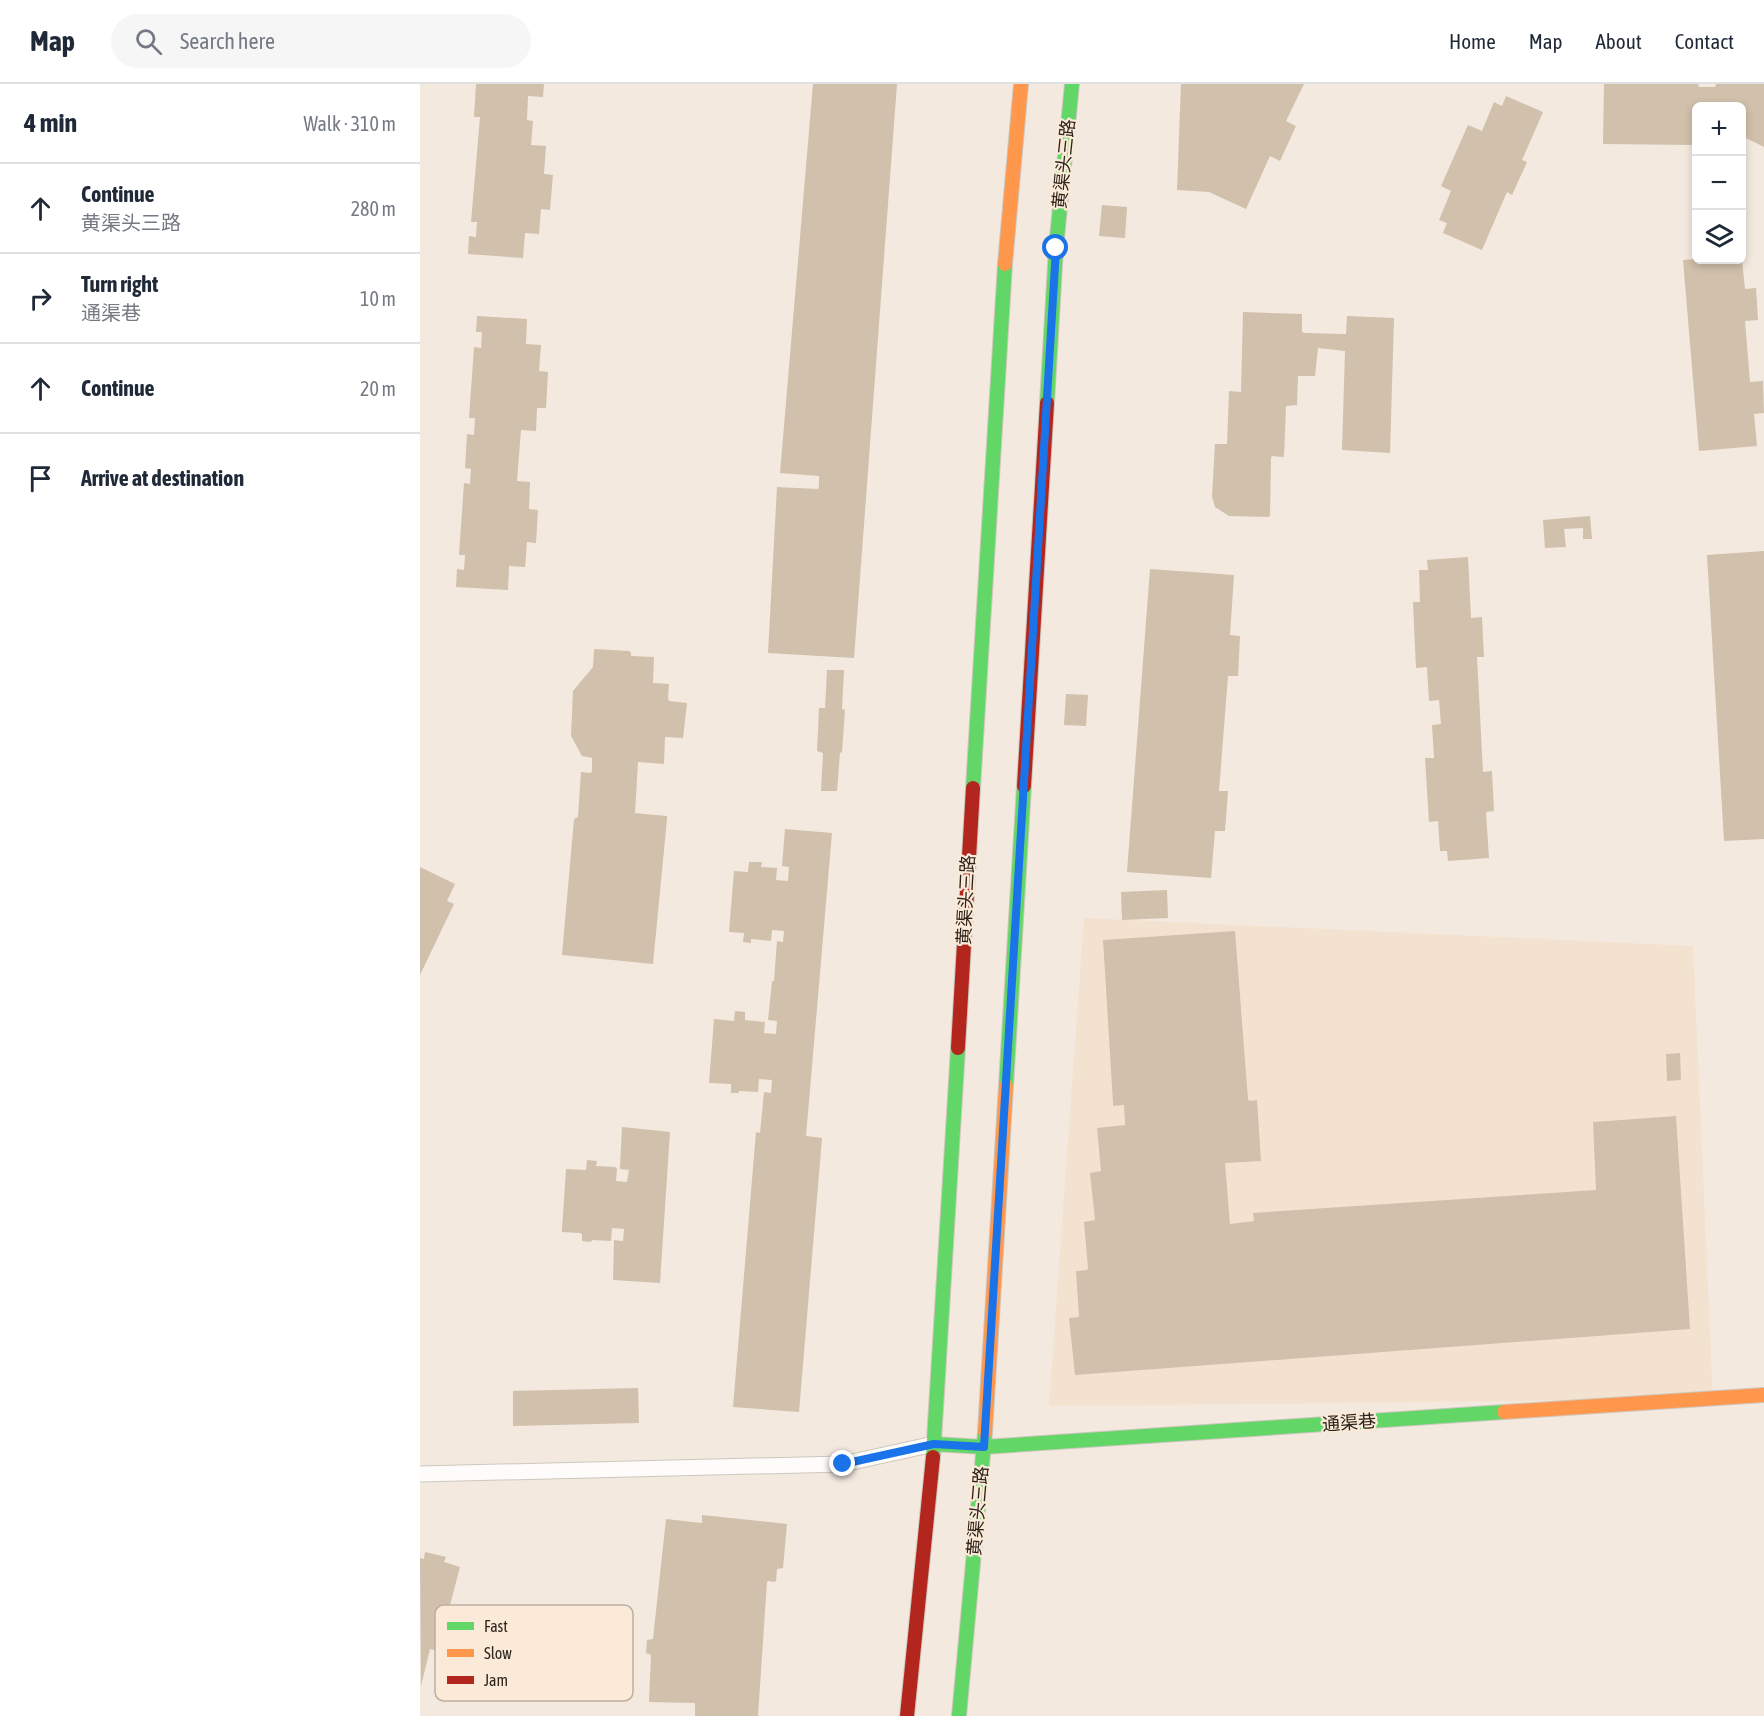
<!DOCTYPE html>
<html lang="en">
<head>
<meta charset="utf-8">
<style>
  body { margin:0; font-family:"Asap Condensed","Noto Sans SC",sans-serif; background:#f6f6f7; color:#1f2937 }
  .controls { position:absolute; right:18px; top:18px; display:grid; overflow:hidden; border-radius:9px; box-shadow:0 3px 9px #0003 }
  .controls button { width:54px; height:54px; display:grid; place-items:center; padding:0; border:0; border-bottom:2px solid #e0e1e3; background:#fff; color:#1f2937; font:30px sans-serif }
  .stop { position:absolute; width:18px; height:18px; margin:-14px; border:4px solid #1a73e8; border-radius:50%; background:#fff }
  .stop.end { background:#1a73e8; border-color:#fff; box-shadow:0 2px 6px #0008 }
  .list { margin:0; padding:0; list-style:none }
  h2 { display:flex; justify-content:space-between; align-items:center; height:78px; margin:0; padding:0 24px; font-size:26px }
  h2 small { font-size:20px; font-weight:400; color:#747a83 }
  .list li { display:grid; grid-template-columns:39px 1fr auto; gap:18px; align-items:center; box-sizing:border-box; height:90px; padding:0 24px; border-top:2px solid #e0e1e3 }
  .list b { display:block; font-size:22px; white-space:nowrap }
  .list p { margin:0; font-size:20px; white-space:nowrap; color:#747a83 }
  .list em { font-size:20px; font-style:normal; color:#747a83 }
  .icon { flex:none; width:33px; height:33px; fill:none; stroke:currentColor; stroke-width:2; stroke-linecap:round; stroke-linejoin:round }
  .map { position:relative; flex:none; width:1344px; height:1632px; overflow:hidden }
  header { display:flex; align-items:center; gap:36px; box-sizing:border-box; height:84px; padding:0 30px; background:#fff; border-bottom:2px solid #e0e1e3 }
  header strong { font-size:28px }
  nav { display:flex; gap:33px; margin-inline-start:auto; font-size:21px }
  .search { width:420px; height:54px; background:#f6f6f7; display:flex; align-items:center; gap:15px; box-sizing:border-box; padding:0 21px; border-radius:33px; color:#747a83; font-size:22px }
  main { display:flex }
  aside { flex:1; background:#fff }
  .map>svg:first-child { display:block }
</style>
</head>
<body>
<header>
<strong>Map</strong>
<div class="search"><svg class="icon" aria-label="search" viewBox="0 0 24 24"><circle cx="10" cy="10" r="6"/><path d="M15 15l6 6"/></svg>Search here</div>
<nav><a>Home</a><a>Map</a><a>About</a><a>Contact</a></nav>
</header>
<main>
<aside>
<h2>4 min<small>Walk · 310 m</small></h2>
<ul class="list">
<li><svg class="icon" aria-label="ahead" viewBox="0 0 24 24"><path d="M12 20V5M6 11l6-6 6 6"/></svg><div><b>Continue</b><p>黄渠头三路</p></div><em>280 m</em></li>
<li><svg class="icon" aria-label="right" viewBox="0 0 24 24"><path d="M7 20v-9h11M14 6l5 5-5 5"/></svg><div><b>Turn right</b><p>通渠巷</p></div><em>10 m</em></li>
<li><svg class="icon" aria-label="ahead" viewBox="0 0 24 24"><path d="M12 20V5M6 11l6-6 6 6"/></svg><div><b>Continue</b></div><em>20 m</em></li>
<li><svg class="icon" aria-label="arrive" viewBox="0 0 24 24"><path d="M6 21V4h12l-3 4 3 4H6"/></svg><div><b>Arrive at destination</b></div></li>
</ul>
</aside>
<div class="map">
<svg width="1344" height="1632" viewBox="0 0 1344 1632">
  <rect width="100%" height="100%" fill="#f3e9df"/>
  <path fill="#f4e2d0" d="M664 834 1273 862 1293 1315 629 1322Z"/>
  <g fill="#d1c0ab">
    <path d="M56 0H124L123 13 108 12 107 36 113 37 111 61 126 62 124 90 133 91 130 126 121 125 119 150 105 149 103 174 48 170 49 152 56 153 57 138H51L60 33H54Z"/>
    <path d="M393 0H477L434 574 348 569 357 403 398 405 399 402V392L360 389Z"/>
    <path d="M761 0H884L866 37 876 42 860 77 850 72 826 125 789 108 757 106Z"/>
    <path d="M1184 0H1278L1279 3H1295L1296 0H1344V63L1322 52V22H1276V61L1183 60Z"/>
    <path d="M1086 12 1123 28 1102 76 1107 78 1092 111 1087 108 1062 166 1023 149 1027 139 1019 136 1031 107 1021 102 1048 41 1062 47 1074 18 1082 22Z"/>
    <path d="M682 121 707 123 705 154 679 152Z"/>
    <path d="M1276 175 1322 176 1325 205 1336 204 1338 236 1325 237 1330 298 1343 297 1344 329 1334 330 1337 362 1279 367 1263 176Z"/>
    <path d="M823 228 882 230V248L885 249 926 250 927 232 974 234 970 369 922 366 925 267 898 264 895 292H878L877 321 866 322 864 372 863 373 852 372 851 374 850 432 848 433 809 432 795 423 792 413 795 360H807L809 307 821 308Z"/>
    <path d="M57 232 107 235 106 260 121 261 119 287 128 288 126 324H117L116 347 101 346 97 397 110 398 109 425 118 426 116 459 107 458 105 483 89 482 88 506 36 503 37 485 44 486 45 471H39L44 399 50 400 51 385 45 384 47 350 54 351 55 334H49L54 263 61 264 62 248H56Z"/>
    <path d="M1170 432 1172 455H1163V444L1144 445 1146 463 1125 464 1123 436Z"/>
    <path d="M1344 467V755L1304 757 1287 471Z"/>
    <path d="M1048 473 1051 534 1062 533 1064 573H1057L1063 688 1072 687 1074 727 1066 728 1069 774 1028 777 1027 767H1020L1018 737 1009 738 1005 674H1014L1012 641 1021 640 1019 616 1009 617 1007 583 996 584 993 518H1000L999 486H1008L1007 476Z"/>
    <path d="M730 485 814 491 810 551 820 552 818 592H808L799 707H808L805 747H795L791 794 707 788Z"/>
    <path d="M174 565 209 567 211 569V572L234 573 233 599 249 600 248 614 249 617 267 619 263 654 245 653 244 680 218 678 215 729 247 732V735L233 880 142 871 154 735 158 733 161 688 171 689 172 687V674L162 672 151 652 153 607 173 583Z"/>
    <path d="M407 586H424L422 625 425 626 422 668 420 669 417 707H401L403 669 397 667 399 624H405Z"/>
    <path d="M646 610 668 611 666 642 644 641Z"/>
    <path d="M365 745 412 749 386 1052 402 1054 379 1328 313 1323 336 1048 340 1049 344 1008 351 1009 352 996 339 995 338 1008 319 1007V1009H311V1000L289 999 294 935 314 937 315 927 325 928V936L345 938 344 949 356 950 357 937 348 936 352 897H354L357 857 363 858 364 847 352 846 351 857 331 855V859L323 858 324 849 309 848 314 787 328 788 329 778H342L341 783 357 784 356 796 368 797 369 783 362 782Z"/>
    <path d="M0 783 35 800 27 817 34 820 0 891Z"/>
    <path d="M747 806 748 834 702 836 701 808Z"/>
    <path d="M815 847 828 1015 829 1017 837 1016 841 1077 805 1079 810 1140 834 1137 833 1129 1176 1106 1173 1038 1256 1032 1270 1245 655 1291 649 1234 658 1233 659 1232 656 1187 667 1186 668 1184 664 1138 675 1136 670 1089 681 1087 677 1044 705 1041V1038L704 1021 693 1022V1019L683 856Z"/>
    <path d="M1260 969 1261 996 1247 997 1246 970Z"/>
    <path d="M202 1043 250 1048 240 1199 193 1196 194 1156 203 1157 204 1145 192 1144 191 1157 172 1156 171 1158 162 1157V1150L160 1149 142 1148V1146L146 1085 166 1086 167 1076 177 1077 176 1082 195 1083 197 1085 196 1097 207 1098 209 1086 200 1085V1083Z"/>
    <path d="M218 1304 219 1339 93 1342V1307Z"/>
    <path d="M282 1431 367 1440 363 1484 357 1485 356 1497 354 1498 348 1497 347 1498 338 1632H275V1619L229 1618 231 1571 226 1569 227 1556 233 1555 246 1435 282 1439Z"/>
    <path d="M5 1468 26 1473 24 1478 40 1483 18 1567 10 1565 1 1602 0 1474 4 1475Z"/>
  </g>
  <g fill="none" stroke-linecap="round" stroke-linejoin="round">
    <defs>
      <path id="lane" d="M0 1390 423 1380 514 1360"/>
      <g id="fast">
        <path d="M627 319 636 164 652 0"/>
        <path d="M553 704 585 180"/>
        <path d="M586 1002 604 702"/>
        <path d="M514 1360 564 1363 1084 1328"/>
        <path d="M513 1373 538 964"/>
        <path d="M539 1632 565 1348"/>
      </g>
      <g id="slow">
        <path d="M585 180 601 0"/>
        <path d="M1084 1328 1344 1311"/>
        <path d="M565 1348 586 1002"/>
      </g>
      <g id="jam">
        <path d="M604 702 627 319"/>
        <path d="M538 964 553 704"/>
        <path d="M487 1632 513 1373"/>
      </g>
    </defs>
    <use href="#lane" stroke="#cec7be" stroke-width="17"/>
    <use href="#fast" stroke="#cec7be" stroke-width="16"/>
    <use href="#slow" stroke="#cec7be" stroke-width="16"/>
    <use href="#jam" stroke="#cec7be" stroke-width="16"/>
    <use href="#lane" stroke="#fdfcfa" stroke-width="15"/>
    <use href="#fast" stroke="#63d668" stroke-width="14"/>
    <use href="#slow" stroke="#ff974d" stroke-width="14"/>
    <use href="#jam" stroke="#b3261e" stroke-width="14"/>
  </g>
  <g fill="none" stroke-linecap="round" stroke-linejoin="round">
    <path stroke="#1a73e8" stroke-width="8" d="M423 1380 514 1360 564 1363 636 164"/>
  </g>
  <g text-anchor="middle" stroke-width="4.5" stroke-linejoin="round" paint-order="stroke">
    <g font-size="18" fill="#2c251e" stroke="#fbead7">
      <text transform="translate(644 80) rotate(-84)" y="6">黄渠头三路</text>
      <text transform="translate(546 816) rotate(-87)" y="6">黄渠头三路</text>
      <text transform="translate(929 1339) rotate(-4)" y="6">通渠巷</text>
      <text transform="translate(558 1427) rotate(-85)" y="6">黄渠头三路</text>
    </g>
  </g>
  <rect x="15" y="1521" width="198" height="96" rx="9" fill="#fbead7" stroke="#bdafa0" stroke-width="1.5"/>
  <rect x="27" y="1538" width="27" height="8" fill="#63d668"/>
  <rect x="27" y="1565" width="27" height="8" fill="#ff974d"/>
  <rect x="27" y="1592" width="27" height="8" fill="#b3261e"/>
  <g font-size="16" fill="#2c251e">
    <text x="64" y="1548">Fast</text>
    <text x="64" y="1575">Slow</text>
    <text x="64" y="1602">Jam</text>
  </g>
</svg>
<div class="controls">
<button>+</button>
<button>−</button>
<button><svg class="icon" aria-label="layers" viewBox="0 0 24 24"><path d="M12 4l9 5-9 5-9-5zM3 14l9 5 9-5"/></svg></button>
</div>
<div class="stop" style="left:636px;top:164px"></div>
<div class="stop end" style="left:423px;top:1380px"></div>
</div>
</main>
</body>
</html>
